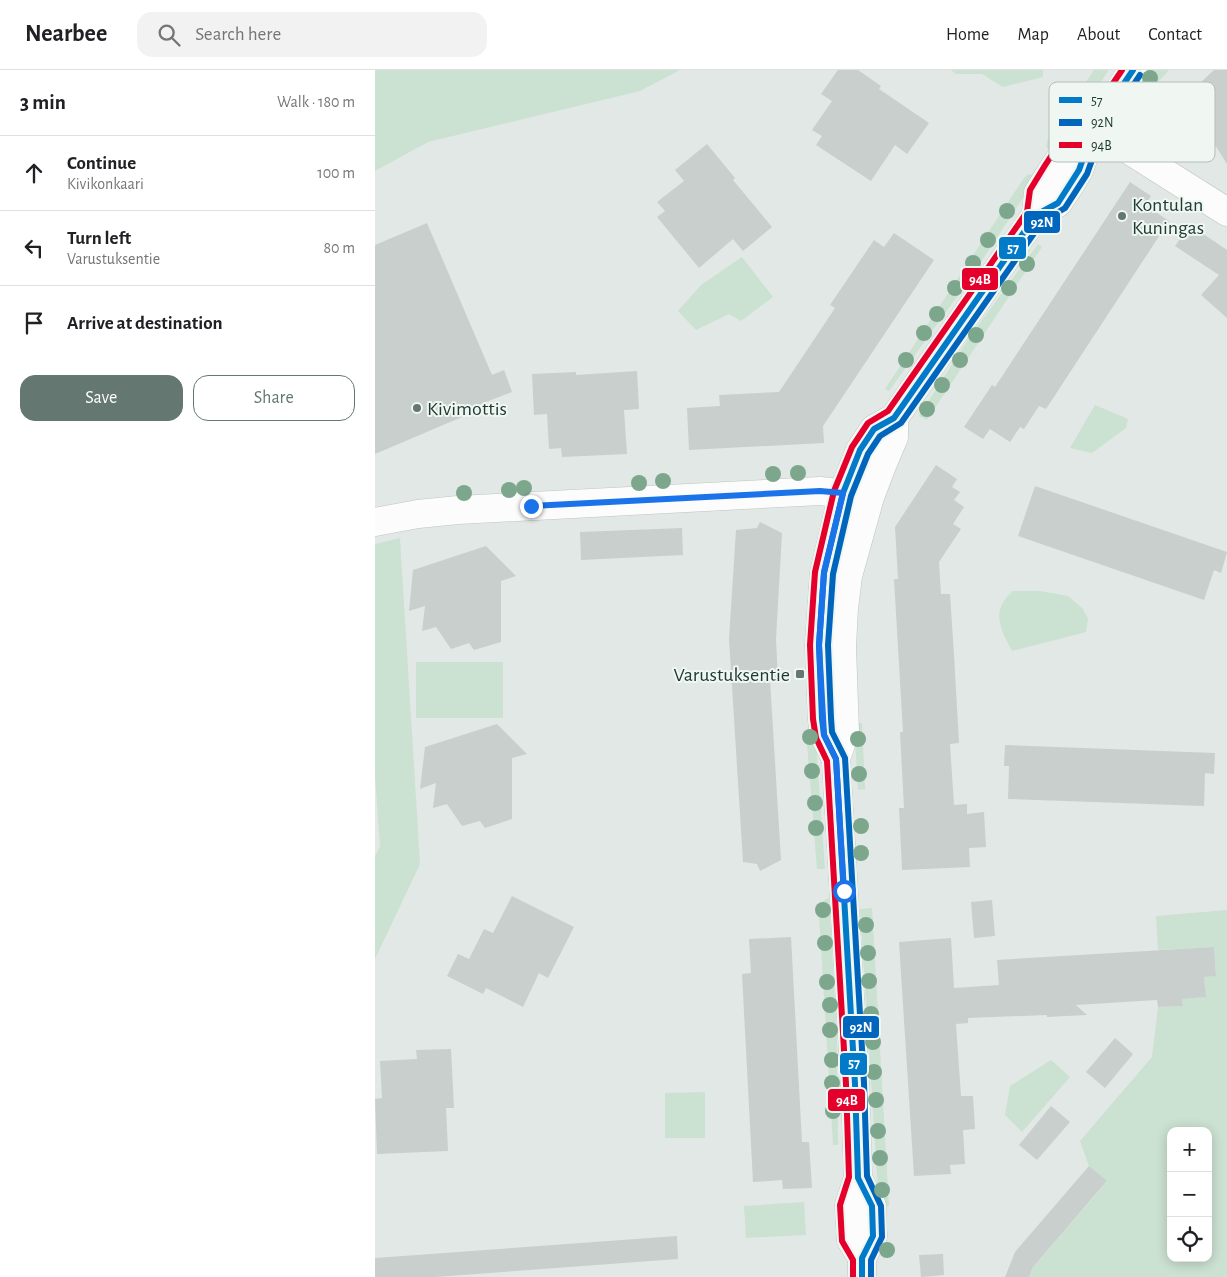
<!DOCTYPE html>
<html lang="en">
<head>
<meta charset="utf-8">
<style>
  body { margin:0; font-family:"Alegreya Sans",sans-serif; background:#f2f2f2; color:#202124 }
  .controls { position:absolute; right:15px; bottom:15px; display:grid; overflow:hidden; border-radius:10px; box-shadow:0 2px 12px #0003 }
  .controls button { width:45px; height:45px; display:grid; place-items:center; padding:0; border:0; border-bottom:1px solid #e0e0e0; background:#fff; color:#202124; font:25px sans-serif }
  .stop { position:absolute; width:15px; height:15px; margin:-11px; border:4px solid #1a73e8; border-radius:50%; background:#fff }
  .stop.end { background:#1a73e8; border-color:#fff; box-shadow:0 1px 5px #0008 }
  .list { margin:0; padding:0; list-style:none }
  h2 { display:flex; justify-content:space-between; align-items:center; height:65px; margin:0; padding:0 20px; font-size:21px }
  h2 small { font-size:16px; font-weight:400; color:#757577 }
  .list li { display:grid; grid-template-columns:32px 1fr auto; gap:15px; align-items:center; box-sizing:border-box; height:75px; padding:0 20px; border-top:1px solid #e0e0e0 }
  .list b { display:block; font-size:19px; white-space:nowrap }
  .list p { margin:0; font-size:16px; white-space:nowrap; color:#757577 }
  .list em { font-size:16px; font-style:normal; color:#757577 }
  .actions { display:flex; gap:10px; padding:15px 20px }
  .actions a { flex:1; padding:11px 0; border:1px solid #647871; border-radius:15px; text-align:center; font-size:18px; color:#647871 }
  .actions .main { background:#647871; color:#fff }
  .icon { flex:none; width:28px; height:28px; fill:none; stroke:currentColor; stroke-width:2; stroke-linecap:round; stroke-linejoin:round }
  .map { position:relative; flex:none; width:852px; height:1207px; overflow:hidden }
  header { display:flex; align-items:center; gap:30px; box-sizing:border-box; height:70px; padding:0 25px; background:#fff; border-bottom:1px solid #e0e0e0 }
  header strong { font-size:24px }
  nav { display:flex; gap:28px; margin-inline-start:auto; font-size:18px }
  .search { width:350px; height:45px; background:#f2f2f2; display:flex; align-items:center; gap:12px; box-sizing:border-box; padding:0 18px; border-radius:15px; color:#757577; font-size:19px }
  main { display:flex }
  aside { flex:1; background:#fff }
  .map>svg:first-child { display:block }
</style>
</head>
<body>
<header>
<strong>Nearbee</strong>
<div class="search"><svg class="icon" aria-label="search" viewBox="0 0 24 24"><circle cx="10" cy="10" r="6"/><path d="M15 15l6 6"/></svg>Search here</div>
<nav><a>Home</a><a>Map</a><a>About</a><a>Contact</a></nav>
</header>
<main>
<aside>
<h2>3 min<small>Walk · 180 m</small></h2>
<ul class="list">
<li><svg class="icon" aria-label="ahead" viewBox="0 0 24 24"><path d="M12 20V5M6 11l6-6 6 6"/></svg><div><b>Continue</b><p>Kivikonkaari</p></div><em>100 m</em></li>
<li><svg class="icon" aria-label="left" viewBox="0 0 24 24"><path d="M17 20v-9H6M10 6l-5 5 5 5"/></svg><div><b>Turn left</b><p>Varustuksentie</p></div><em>80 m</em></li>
<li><svg class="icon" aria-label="arrive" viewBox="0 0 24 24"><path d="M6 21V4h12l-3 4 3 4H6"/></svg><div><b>Arrive at destination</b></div></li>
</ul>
<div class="actions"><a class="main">Save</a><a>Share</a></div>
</aside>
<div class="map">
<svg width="852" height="1207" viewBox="0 0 852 1207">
  <rect width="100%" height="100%" fill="#e2e8e5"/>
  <g fill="#cbe1d1" fill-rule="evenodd">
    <path d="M0 0H305L265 21 53 72 0 101Z"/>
    <path d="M576 0H668V7L628 17 607 4H581Z"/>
    <path d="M719 0H734L676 84 671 76 673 69Z"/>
    <path d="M776 0H794L756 41 761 21Z"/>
    <path d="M654 104 662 107 594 210 514 321 510 319 649 108Z"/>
    <path d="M663 174 667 177 552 350 544 346 594 268Z"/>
    <path d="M367 187 398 227 366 251 354 244 321 260 303 241 326 215Z"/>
    <path d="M720 335 753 349 751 358 717 383 695 378Z"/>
    <path d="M25 468 45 794 0 889V786L5 777 0 706V474Z"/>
    <path d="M638 521H665L693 526 708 539 713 549 711 562 637 581C625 558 615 541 638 521Z"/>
    <rect x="41" y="592" width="87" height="56"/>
    <path d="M479 653H487L490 719 483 720Z"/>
    <path d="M440 658 450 799H442L432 673 434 660Z"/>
    <path d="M454 828 462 964 463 1075H458L444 845C445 836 445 831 454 828Z"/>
    <path d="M497 838 514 1136 504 1137 485 839Z"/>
    <path d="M852 840V1207H654L659 1196 732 1112 714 1096 705 1071 777 987 783 937 808 936 807 929 830 927 829 907 841 906 839 877 783 880 781 846ZM796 1061H833V1188H796Z"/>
    <path d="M676 990 695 1007 647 1062 630 1045 635 1016Z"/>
    <path d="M330 1022V1068H290V1023Z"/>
    <path d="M429 1132 431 1165 371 1168 369 1136Z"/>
  </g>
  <g fill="#c9cfcc">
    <path d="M463 0H483L506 16 504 19 554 53 532 84 520 75 496 111 441 75 447 66 437 60 457 31 446 24Z"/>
    <path d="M839 0H852V94L810 27Z"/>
    <path d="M332 74 360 108 358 110 397 157 368 181 358 169 324 198 282 147 290 141 282 132 309 111 300 100Z"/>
    <path d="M755 112 776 126 770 135 794 151 671 339 664 336 649 359 645 357 635 372 615 359 608 369 589 357 617 315 620 317Z"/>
    <path d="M52 153 117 305 129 300 137 322 85 342 87 347 0 384V175Z"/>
    <path d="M815 155 852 180V248L826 225 844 205 800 176Z"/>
    <path d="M519 163 559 190 448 356 449 373 314 380 312 338 345 336 344 325 404 322 460 238 455 235 499 170 509 177Z"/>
    <path d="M262 301 264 339 249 340 252 384 187 387 186 378 174 379 172 344 159 345 157 304 201 302V305Z"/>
    <path d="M561 395 582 409 577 417 585 422 579 430 589 437 578 454 586 459 564 492 566 524H575L579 585 584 673 575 674 579 735 592 734V744L609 742 611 777 594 778 595 797 527 800 524 738H529L525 662H528L519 509H523L520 457Z"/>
    <path d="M660 416 852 482 846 503 839 500 829 530 643 466Z"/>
    <path d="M385 452 407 463 401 569 403 610H395L406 790 385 801 382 794 368 792 354 569 361 460 382 458Z"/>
    <path d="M307 458 308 485 206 490 205 462Z"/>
    <path d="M111 476 141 506 126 511V572L99 580 94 573 76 579 61 557 47 561 50 536 34 541 38 500Z"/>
    <path d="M122 654 152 684 137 688V749L110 758 105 751 87 756 72 734 58 738 61 713 45 719 50 677Z"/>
    <path d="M630 675 840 683 839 704 830 703 829 736 633 729 634 696H629Z"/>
    <path d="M137 826 199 857 173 908 164 903 148 937 111 918 108 924 72 906 83 884 94 889 109 859 118 863Z"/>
    <path d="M617 830 620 866 599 868 596 832Z"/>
    <path d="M416 867 427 1072H434L437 1118 408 1119 407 1110 378 1112 367 904 376 903 374 869Z"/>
    <path d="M576 868 579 918 624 915 622 890 839 877 841 906 829 907 831 927 807 929 808 936 783 937 782 930 701 935 712 945 672 947V945L593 948V953L581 954 586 1026H598L600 1059 588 1060 590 1094 575 1095 576 1104 539 1106 524 872Z"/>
    <path d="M740 968 758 984 730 1018 711 1002Z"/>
    <path d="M76 979 79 1038H71L73 1081 2 1084 0 1029 7 1028 5 991 42 989 41 980Z"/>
    <path d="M676 1036 695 1052 662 1090 644 1075Z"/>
    <path d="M714 1096 732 1111 658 1197 654 1207H630L640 1182Z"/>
    <path d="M302 1166 303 1189 60 1207H0V1188Z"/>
    <path d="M568 1184 569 1205 546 1207 544 1185Z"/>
  </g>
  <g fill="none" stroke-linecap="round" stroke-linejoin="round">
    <defs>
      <g id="minor">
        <path d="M719 58 852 142"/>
        <path d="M0 452 43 444 83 440 445 421 491 426"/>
      </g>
      <g id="tertiary">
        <path d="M661 145 663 123 676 102 685 89 719 58 758 0"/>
        <path d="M461 689 449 665 447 649 444 575 449 503 468 423 485 380 499 359 519 348 661 145 683 133 695 115 704 100 719 58"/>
        <path d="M483 1108 497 1136V1151L498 1166 487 1188V1204"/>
        <path d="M487 1188 476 1170 474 1135 483 1108 480 1014 461 689 470 662 467 577 469 538 473 506 495 427 508 393 519 367V348"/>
      </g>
    </defs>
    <use href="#minor" stroke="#bfc5c2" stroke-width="29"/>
    <use href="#tertiary" stroke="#bfc5c2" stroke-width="29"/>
    <use href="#minor" stroke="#fbfcfb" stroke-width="28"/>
    <use href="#tertiary" stroke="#fbfcfb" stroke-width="28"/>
    <defs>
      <path id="bus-1" d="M487 1207V1188L498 1166 497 1136 483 1108 480 1014 461 689 449 665 447 649 444 575 449 503 468 423 485 380 499 359 519 348 661 145 683 133 704 100 719 58 758 0"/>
      <path id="bus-2" d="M496 1207V1190L507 1167 506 1136 492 1106 489 1013 470 688 457 662 456 648 453 575 458 504 476 426 493 384 505 366 526 353 667 152 690 138 712 104 727 62 765 5"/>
      <path id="bus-3" d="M478 1207V1190L467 1171 465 1135 474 1107 471 1014 452 691 441 668 438 649 435 575 440 502 459 421 477 377 493 353 513 341 652 142 655 120 669 97 678 83 712 52 747 0"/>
    </defs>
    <use href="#bus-1" stroke="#f0f7f3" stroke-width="10"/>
    <use href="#bus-2" stroke="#f0f7f3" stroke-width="10"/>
    <use href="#bus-3" stroke="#f0f7f3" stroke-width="10"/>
    <use href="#bus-1" stroke="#007ac9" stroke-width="6"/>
    <use href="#bus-2" stroke="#0065bd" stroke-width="6"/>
    <use href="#bus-3" stroke="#e4002b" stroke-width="6"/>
  </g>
  <g fill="#7da78d">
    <circle cx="775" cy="8" r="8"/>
    <circle cx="632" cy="141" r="8"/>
    <circle cx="613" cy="170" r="8"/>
    <circle cx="598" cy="193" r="8"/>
    <circle cx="652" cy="194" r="8"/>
    <circle cx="580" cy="218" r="8"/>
    <circle cx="634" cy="218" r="8"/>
    <circle cx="562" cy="244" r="8"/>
    <circle cx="549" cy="263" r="8"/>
    <circle cx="601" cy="265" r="8"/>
    <circle cx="531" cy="290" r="8"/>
    <circle cx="585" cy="290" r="8"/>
    <circle cx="567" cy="315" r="8"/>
    <circle cx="552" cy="339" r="8"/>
    <circle cx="423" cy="403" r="8"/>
    <circle cx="398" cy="404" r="8"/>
    <circle cx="288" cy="411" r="8"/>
    <circle cx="264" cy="413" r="8"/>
    <circle cx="149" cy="418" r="8"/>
    <circle cx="134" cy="420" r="8"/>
    <circle cx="89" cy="423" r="8"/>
    <circle cx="435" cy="667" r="8"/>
    <circle cx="483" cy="669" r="8"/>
    <circle cx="437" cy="701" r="8"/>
    <circle cx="484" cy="704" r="8"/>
    <circle cx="440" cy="733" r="8"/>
    <circle cx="486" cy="756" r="8"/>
    <circle cx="441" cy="758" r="8"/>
    <circle cx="486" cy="783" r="8"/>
    <circle cx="448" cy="840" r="8"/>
    <circle cx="491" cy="855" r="8"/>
    <circle cx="450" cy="873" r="8"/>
    <circle cx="493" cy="883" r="8"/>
    <circle cx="494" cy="911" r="8"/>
    <circle cx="452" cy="912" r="8"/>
    <circle cx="455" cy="935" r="8"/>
    <circle cx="496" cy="944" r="8"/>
    <circle cx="455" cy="960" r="8"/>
    <circle cx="498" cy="972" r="8"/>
    <circle cx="457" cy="990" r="8"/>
    <circle cx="499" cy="1002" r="8"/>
    <circle cx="457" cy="1013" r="8"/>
    <circle cx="501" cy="1030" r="8"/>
    <circle cx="458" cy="1041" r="8"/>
    <circle cx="503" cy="1061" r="8"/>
    <circle cx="505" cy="1088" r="8"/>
    <circle cx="507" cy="1120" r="8"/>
    <circle cx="512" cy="1180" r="8"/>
  </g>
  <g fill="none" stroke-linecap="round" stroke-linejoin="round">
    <path stroke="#1a73e8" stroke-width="6" d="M156 436 445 421 468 423 449 502 444 575 449 665 461 689 469 821"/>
  </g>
  <g fill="#647871" stroke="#f0f7f3" stroke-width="2">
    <circle cx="747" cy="146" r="5"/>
    <circle cx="42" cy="338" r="5"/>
    <rect x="420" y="599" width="10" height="10" rx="2.5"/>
  </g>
  <g text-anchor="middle" stroke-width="4" stroke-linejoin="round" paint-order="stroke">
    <g font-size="20" fill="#203b33" stroke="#f0f7f3" text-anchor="start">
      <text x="757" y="141">Kontulan<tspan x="757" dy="23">Kuningas</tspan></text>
      <text x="52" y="345">Kivimottis</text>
      <text x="415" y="611" text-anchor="end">Varustuksentie</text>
    </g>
  </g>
  <rect x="674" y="12" width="166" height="80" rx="8" fill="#f0f7f3" stroke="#b2bfb9" stroke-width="1"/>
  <rect x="684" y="27" width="23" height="6" fill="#007ac9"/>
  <rect x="684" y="49" width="23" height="7" fill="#0065bd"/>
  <rect x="684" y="72" width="23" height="6" fill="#e4002b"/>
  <g font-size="14" fill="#203b33">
    <text x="716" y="35">57</text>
    <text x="716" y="57">92N</text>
    <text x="716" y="80">94B</text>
  </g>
  <g stroke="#f0f7f3" stroke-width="2">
    <rect x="648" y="140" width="38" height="24" rx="5" fill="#0065bd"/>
    <rect x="623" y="166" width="29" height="24" rx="5" fill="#007ac9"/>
    <rect x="586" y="197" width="38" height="24" rx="5" fill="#e4002b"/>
    <rect x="467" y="945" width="38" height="24" rx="5" fill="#0065bd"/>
    <rect x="464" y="982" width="29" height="24" rx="5" fill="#007ac9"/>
    <rect x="452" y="1018" width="39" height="24" rx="5" fill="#e4002b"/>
  </g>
  <g font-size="14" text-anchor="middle" font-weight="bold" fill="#fff">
    <text x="667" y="157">92N</text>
    <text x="638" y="183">57</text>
    <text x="605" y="214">94B</text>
    <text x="486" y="962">92N</text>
    <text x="479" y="998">57</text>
    <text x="472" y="1035">94B</text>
  </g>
</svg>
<div class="controls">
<button>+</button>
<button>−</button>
<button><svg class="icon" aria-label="locate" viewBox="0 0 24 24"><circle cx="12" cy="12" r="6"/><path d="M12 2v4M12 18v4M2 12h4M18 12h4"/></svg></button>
</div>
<div class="stop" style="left:469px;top:821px"></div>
<div class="stop end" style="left:156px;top:436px"></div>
</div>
</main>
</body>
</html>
